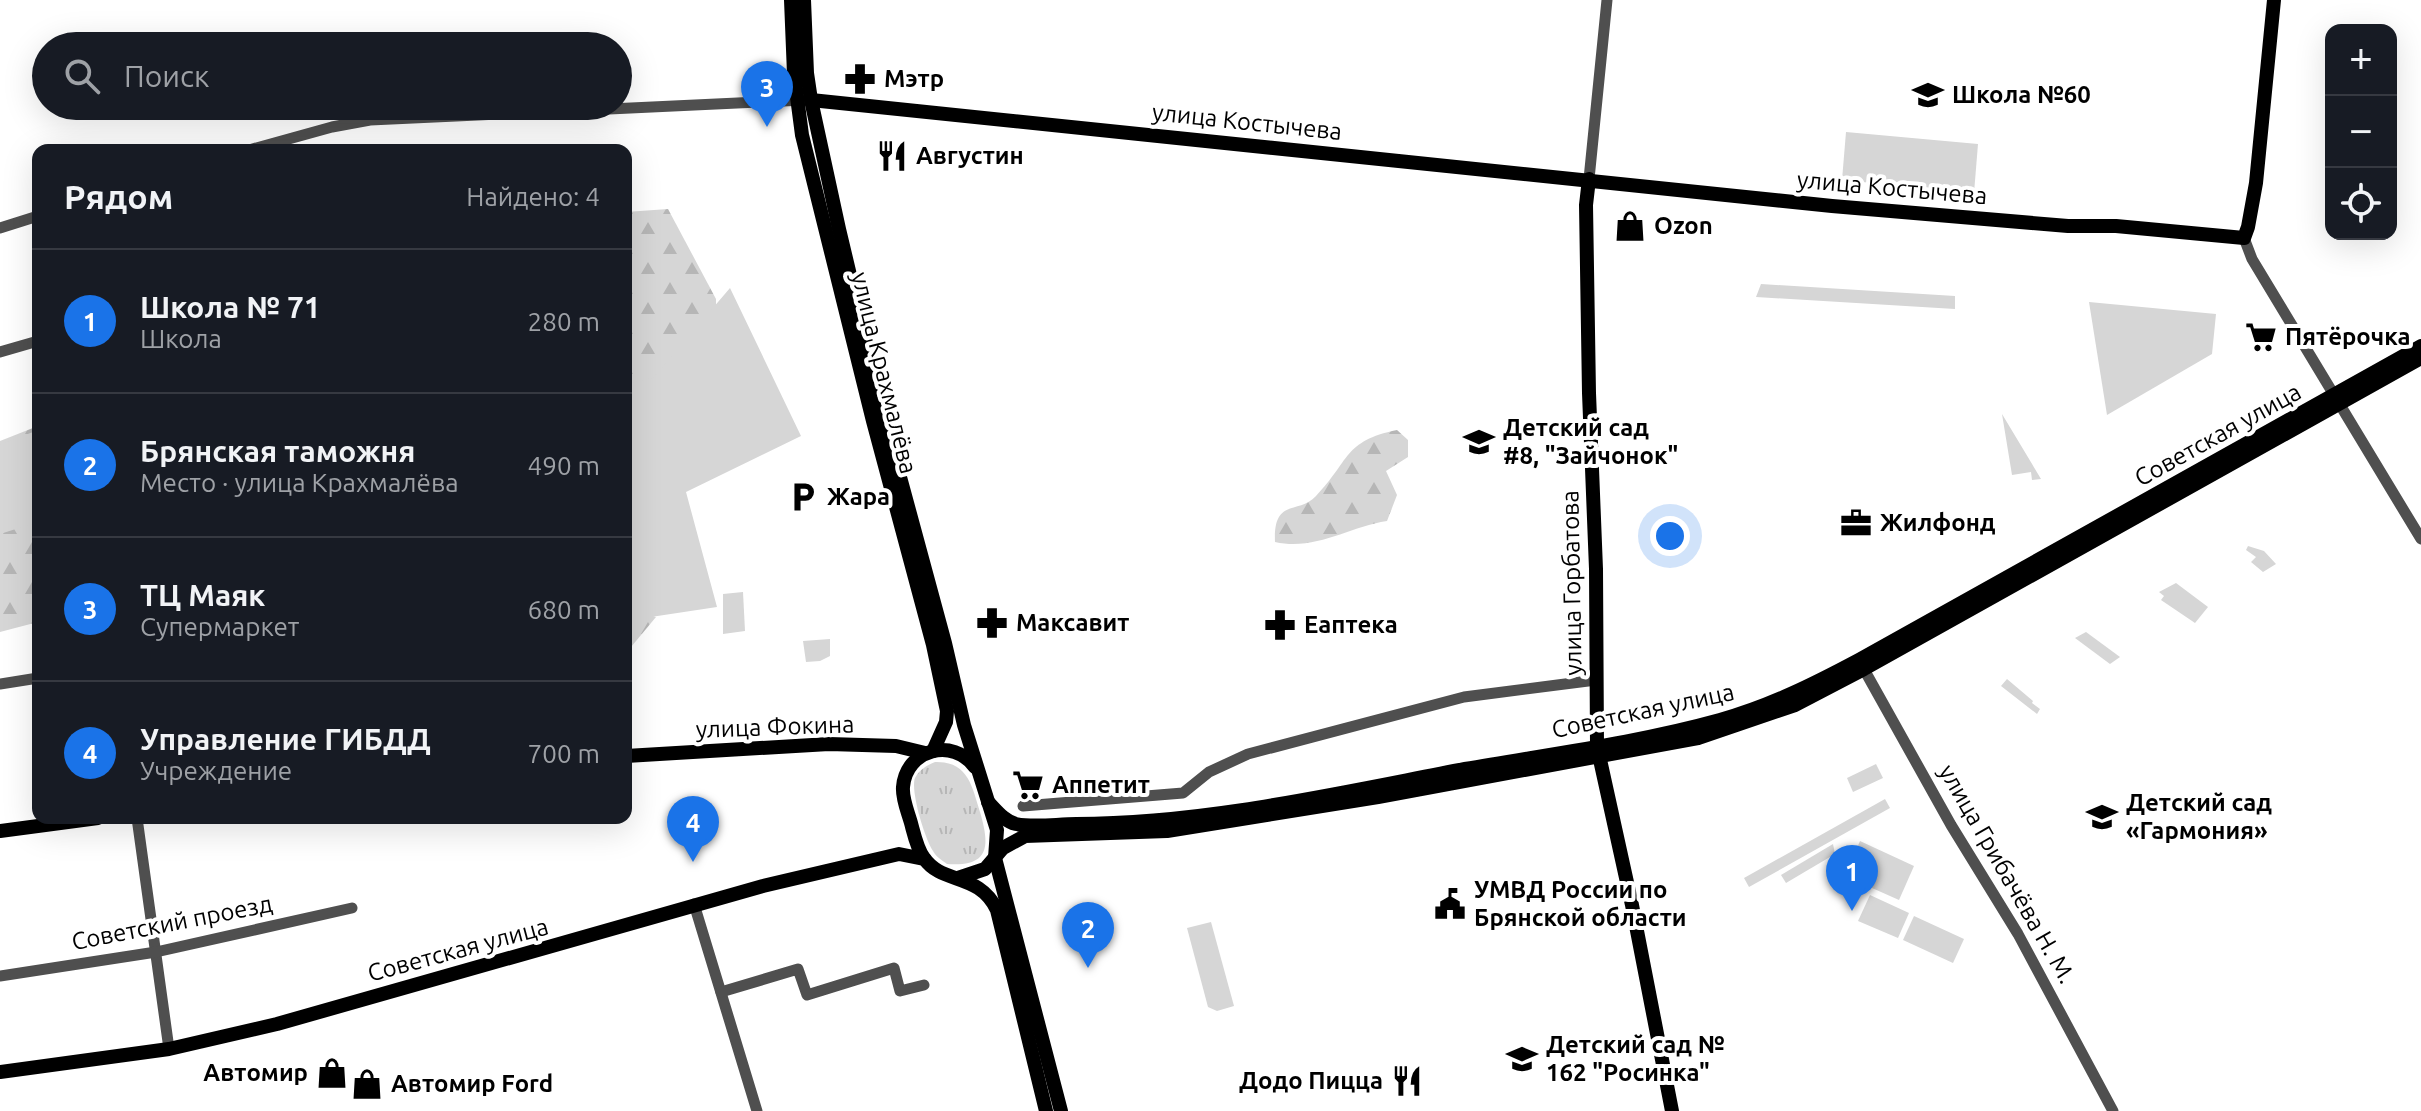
<!DOCTYPE html>
<html lang="ru">
<head>
<meta charset="utf-8">
<style>
  body { margin:0; font-family:Ubuntu,sans-serif; background:#242831; color:#f1f3f6 }
  .controls { position:absolute; right:24px; top:24px; display:grid; overflow:hidden; border-radius:16px; box-shadow:0 8px 32px #0002 }
  .controls button { width:72px; height:72px; display:grid; place-items:center; padding:0; border:0; border-bottom:2px solid #363941; background:#171b24; color:#f1f3f6; font:40px sans-serif }
  .you { position:absolute; left:1670px; top:536px; width:28px; height:28px; margin:-20px; border:6px solid #fff; border-radius:50%; background:#1a73e8; box-shadow:0 0 0 12px #1a73e833 }
  .badge { display:grid; place-items:center; width:52px; height:52px; border-radius:50%; background:#1a73e8; color:#fff; font-size:26px; font-weight:700 }
  .pin { position:absolute; translate:-50% -66px; filter:drop-shadow(0 2px 4px #0008) }
  .pin::after { content:''; position:absolute; top:42px; width:28px; height:24px; background:inherit; clip-path:polygon(0 0,100% 0,50% 100%) }
  .list { margin:0; padding:0; list-style:none }
  h2 { display:flex; justify-content:space-between; align-items:center; height:104px; margin:0; padding:0 32px; font-size:34px }
  h2 small { font-size:26px; font-weight:400; color:#9ea1a6 }
  .list li { display:grid; grid-template-columns:52px 1fr auto; gap:24px; align-items:center; box-sizing:border-box; height:144px; padding:0 32px; border-top:2px solid #363941 }
  .list b { display:block; font-size:30px; white-space:nowrap }
  .list p { margin:0; font-size:26px; white-space:nowrap; color:#9ea1a6 }
  .list em { font-size:26px; font-style:normal; color:#9ea1a6 }
  .icon { flex:none; width:44px; height:44px; fill:none; stroke:currentColor; stroke-width:2; stroke-linecap:round; stroke-linejoin:round }
  .map { position:relative; flex:none; width:2421px; height:1111px; overflow:hidden }
  .search { position:absolute; background:#171b24; box-shadow:0 8px 32px #0002; left:32px; top:32px; width:600px; height:88px; display:flex; align-items:center; gap:20px; box-sizing:border-box; padding:0 28px; border-radius:44px; color:#9ea1a6; font-size:30px }
  .panel { position:absolute; background:#171b24; box-shadow:0 8px 32px #0002; left:32px; top:144px; width:600px; height:680px; border-radius:16px }
  .map>svg:first-child { display:block }
</style>
</head>
<body>
<div class="map">
<svg width="2421" height="1111" viewBox="0 0 2421 1111">
  <defs>
    <pattern id="grass-tufts" width="24" height="20" patternUnits="userSpaceOnUse" patternTransform="scale(2)"><rect width="24" height="20" fill="#d6d6d6"/><path d="M3 7l-1-3M5 7V3M7 7l1-3M15 17l-1-3M17 17v-4M19 17l1-3" fill="none" stroke="#b6b6b6"/></pattern>
    <pattern id="forest-firs" width="22" height="20" patternUnits="userSpaceOnUse" patternTransform="scale(2)"><rect width="22" height="20" fill="#d6d6d6"/><path d="M5 1l3.5 6h-7zM16 11l3.5 6h-7z" fill="#b6b6b6"/></pattern>
  </defs>
  <rect width="100%" height="100%" fill="#fff"/>
  <path fill="url(#grass-tufts)" d="M935 762C968 761 972 786 980 812 990 846 990 867 947 864 942 860 936 857 933 851 925 839 910 790 915 778 919 770 927 765 935 762Z"/>
  <g fill="url(#forest-firs)">
    <path d="M668 209 716 299V348L626 425V212Z"/>
    <path d="M38 426V622L0 632V441Z"/>
    <path d="M1397 430 1408 440V457L1386 471 1397 495 1387 521C1348 527 1316 551 1275 542 1273 497 1299 515 1316 496 1350 461 1343 441 1397 430Z"/>
    <path d="M626 607 656 617 626 653Z"/>
  </g>
  <g fill="#d6d6d6">
    <path d="M1846 132 1978 144 1974 193 1842 180Z"/>
    <path d="M1761 284 1955 296V309L1756 297Z"/>
    <path d="M730 288 801 436 686 492 717 607 631 620 626 617V384L653 378Z"/>
    <path d="M2089 302 2216 314 2212 354 2107 415Z"/>
    <path d="M2002 414 2041 479 2032 480 2031 472 2012 475Z"/>
    <path d="M38 430V522L0 534V445Z"/>
    <path d="M2248 546 2264 551 2276 564 2263 572 2251 562 2256 557 2246 550Z"/>
    <path d="M2176 583 2208 607 2195 623 2161 600 2164 596 2159 592Z"/>
    <path d="M743 592 745 631 723 634V594Z"/>
    <path d="M2086 632 2120 657 2110 664 2075 638Z"/>
    <path d="M830 639V656L820 661 806 662 803 641Z"/>
    <path d="M2007 679 2033 701 2032 703 2040 709 2037 714 2001 686Z"/>
    <path d="M1876 764 1883 778 1853 792 1847 778Z"/>
    <path d="M1885 799 1890 808 1749 887 1744 878Z"/>
    <path d="M1860 841 1914 866 1899 900 1845 876Z"/>
    <path d="M1833 844 1835 854 1786 883 1781 875Z"/>
    <path d="M1870 895 1909 913 1898 938 1858 921Z"/>
    <path d="M1914 916 1964 939 1953 963 1903 940Z"/>
    <path d="M1211 922 1234 1006 1217 1011 1208 1007 1187 928Z"/>
  </g>
  <g fill="none" stroke-linecap="round" stroke-linejoin="round">
    <g stroke="#4f4f4f" stroke-width="11">
      <path d="M249 150 332 127 370 120 804 100"/>
      <path d="M1589 179 1607 0"/>
      <path d="M0 228 38 216"/>
      <path d="M2244 238 2252 259 2421 539"/>
      <path d="M0 352 38 341"/>
      <path d="M1861 664 1951 825 2018 934 2113 1111"/>
      <path d="M0 684 38 678"/>
      <path d="M1023 806 1183 793 1209 772 1248 754 1464 697 1596 680"/>
      <path d="M137 818 169 1049"/>
      <path d="M694 904 757 1111"/>
      <path d="M0 976 156 952 352 908"/>
      <path d="M721 992 798 969 807 995 894 968 900 991 924 985"/>
    </g>
    <g stroke="#000" stroke-width="14">
      <path d="M791 0 794 74 802 135 873 421 933 645 947 711 946 722 933 751"/>
      <path d="M804 0 807 73 811 100 839 229 884 418 945 643 964 725 997 830 995 858 1061 1111"/>
      <path d="M811 100 1832 206 2068 226H2116L2244 238 2248 227 2256 183 2274 0"/>
      <path d="M1589 179 1586 205 1589 393 1596 569 1597 746 1632 905 1672 1111"/>
      <path d="M626 756 829 744 896 746 925 753"/>
      <path d="M975 767C953 737 906 749 903 787 902 799 908 812 911 823 914 834 917 849 924 858 942 885 979 872 997 910L1046 1111"/>
      <path d="M988 802C996 810 1004 821 1016 824 1034 828 1057 824 1076 824 1205 824 1339 793 1465 769 1550 754 1637 743 1720 720 1770 706 1814 684 1859 660L2421 346"/>
      <path d="M0 831 98 818"/>
      <path d="M958 878 985 869 1003 848 1025 836 1167 831 1378 797 1698 738 1795 705 1864 669 2421 358"/>
      <path d="M0 1072 169 1049 277 1024 763 886 899 854 924 859"/>
    </g>
  </g>
  <defs>
    <symbol id="pharmacy-bare" viewBox="-9 -9 18 18"><path d="M-2-6h4v4h4v4h-4v4h-4v-4h-4v-4h4Z" fill="#000" stroke="#fff" stroke-width="2.5" paint-order="stroke"/></symbol>
    <symbol id="school-bare" viewBox="-9 -9 18 18"><path d="M0-5L7-2L0 1L-7-2ZM-4 1L0 2.5L4 1V4Q0 6-4 4Z" fill="#000" stroke="#fff" stroke-width="2.5" paint-order="stroke"/></symbol>
    <symbol id="restaurant-bare" viewBox="-9 -9 18 18"><path d="M-5-6h1v4h1v-4h1v4h1v-4h1v5L-1.5 .5V6h-2V.5L-5-1ZM5-6V6H3V1.5H1.5Q1.5-4 5-6Z" fill="#000" stroke="#fff" stroke-width="2.5" paint-order="stroke"/></symbol>
    <symbol id="shop-bare" viewBox="-9 -9 18 18"><path d="M-5-2.5h2.3a2.7 3.5 0 0 1 5.4 0H5L5.5 6h-11ZM-1.5-2.5h3a1.5 2.3 0 0 0-3 0Z" fill="#000" stroke="#fff" stroke-width="2.5" paint-order="stroke"/></symbol>
    <symbol id="supermarket-bare" viewBox="-9 -9 18 18"><path d="M-6-5.5h2.5l.6 2H6L4.5 2H-2.5L-4.4-4H-6ZM-1.5 3.2a1.3 1.3 0 1 0 .1 0ZM3 3.2a1.3 1.3 0 1 0 .1 0Z" fill="#000" stroke="#fff" stroke-width="2.5" paint-order="stroke"/></symbol>
    <symbol id="parking-bare" viewBox="-9 -9 18 18"><path d="M-3.5-5.5H1a3.5 3.5 0 0 1 0 7H-1V5.5H-3.5ZM-1-3.4V-.6H.8a1.4 1.4 0 0 0 0-2.8Z" fill="#000" stroke="#fff" stroke-width="2.5" paint-order="stroke"/></symbol>
    <symbol id="office-bare" viewBox="-9 -9 18 18"><path d="M-6-3h4V-5.5h4V-3h4V5H-6ZM-1-4.5V-3h2v-1.5ZM-6 0V1H6V0Z" fill="#000" stroke="#fff" stroke-width="2.5" paint-order="stroke"/></symbol>
    <symbol id="civic-bare" viewBox="-9 -9 18 18"><path d="M-.6-6.5H3V-4.5H.6V-3L4-1V1h2V6H-6V1h2V-1L-.6-3ZM-1.2 2.5V6h2.4V2.5Z" fill="#000" stroke="#fff" stroke-width="2.5" paint-order="stroke"/></symbol>
  </defs>
  <g fill-rule="evenodd">
    <use href="#pharmacy-bare" x="838" y="57" width="44" height="44"/>
    <use href="#school-bare" x="1906" y="73" width="44" height="44"/>
    <use href="#restaurant-bare" x="870" y="134" width="44" height="44"/>
    <use href="#shop-bare" x="1608" y="204" width="44" height="44"/>
    <use href="#supermarket-bare" x="2239" y="315" width="44" height="44"/>
    <use href="#school-bare" x="1457" y="420" width="44" height="44"/>
    <use href="#parking-bare" x="781" y="475" width="44" height="44"/>
    <use href="#office-bare" x="1834" y="501" width="44" height="44"/>
    <use href="#pharmacy-bare" x="970" y="601" width="44" height="44"/>
    <use href="#pharmacy-bare" x="1258" y="603" width="44" height="44"/>
    <use href="#supermarket-bare" x="1006" y="763" width="44" height="44"/>
    <use href="#school-bare" x="2080" y="795" width="44" height="44"/>
    <use href="#civic-bare" x="1428" y="882" width="44" height="44"/>
    <use href="#school-bare" x="1500" y="1037" width="44" height="44"/>
    <use href="#shop-bare" x="310" y="1051" width="44" height="44"/>
    <use href="#restaurant-bare" x="1385" y="1059" width="44" height="44"/>
    <use href="#shop-bare" x="345" y="1062" width="44" height="44"/>
  </g>
  <g text-anchor="middle" stroke-width="8" stroke-linejoin="round" paint-order="stroke">
    <g font-size="24" font-weight="bold" fill="#000" stroke="#fff" text-anchor="start">
      <text x="884" y="87">Мэтр</text>
      <text x="1952" y="103">Школа №60</text>
      <text x="916" y="164">Августин</text>
      <text x="1654" y="234">Ozon</text>
      <text x="2285" y="345">Пятёрочка</text>
      <text x="1503" y="436">Детский сад<tspan x="1503" dy="28">#8, "Зайчонок"</tspan></text>
      <text x="827" y="505">Жара</text>
      <text x="1880" y="531">Жилфонд</text>
      <text x="1016" y="631">Максавит</text>
      <text x="1304" y="633">Еаптека</text>
      <text x="1052" y="793">Аппетит</text>
      <text x="2126" y="811">Детский сад<tspan x="2126" dy="28">«Гармония»</tspan></text>
      <text x="1474" y="898">УМВД России по<tspan x="1474" dy="28">Брянской области</tspan></text>
      <text x="1546" y="1053">Детский сад №<tspan x="1546" dy="28">162 "Росинка"</tspan></text>
      <text x="308" y="1081" text-anchor="end">Автомир</text>
      <text x="1383" y="1089" text-anchor="end">Додо Пицца</text>
      <text x="391" y="1092">Автомир Ford</text>
    </g>
    <g font-size="24" fill="#000" stroke="#fff">
      <text transform="translate(1247 122) rotate(6)" y="8">улица Костычева</text>
      <text transform="translate(1892 188) rotate(5)" y="8">улица Костычева</text>
      <text transform="translate(884 373) rotate(76)" y="8">улица Крахмалёва</text>
      <text transform="translate(2218 435) rotate(-29)" y="8">Советская улица</text>
      <text transform="translate(1572 583) rotate(-91)" y="8">улица Горбатова</text>
      <text transform="translate(1643 711) rotate(-12)" y="8">Советская улица</text>
      <text transform="translate(775 727) rotate(-2)" y="8">улица Фокина</text>
      <text transform="translate(2007 874) rotate(60)" y="8">улица Грибачёва Н. М.</text>
      <text transform="translate(172 923) rotate(-11)" y="8">Советский проезд</text>
      <text transform="translate(458 950) rotate(-15)" y="8">Советская улица</text>
    </g>
  </g>
</svg>
<div class="controls">
<button>+</button>
<button>−</button>
<button><svg class="icon" aria-label="locate" viewBox="0 0 24 24"><circle cx="12" cy="12" r="6"/><path d="M12 2v4M12 18v4M2 12h4M18 12h4"/></svg></button>
</div>
<div class="you"></div>
<div class="pin badge" style="left:1852px;top:911px">1</div>
<div class="pin badge" style="left:1088px;top:968px">2</div>
<div class="pin badge" style="left:767px;top:127px">3</div>
<div class="pin badge" style="left:693px;top:862px">4</div>
<div class="search"><svg class="icon" aria-label="search" viewBox="0 0 24 24"><circle cx="10" cy="10" r="6"/><path d="M15 15l6 6"/></svg>Поиск</div>
<section class="panel">
<h2>Рядом<small>Найдено: 4</small></h2>
<ul class="list">
<li><span class="badge">1</span><div><b>Школа № 71</b><p>Школа</p></div><em>280 m</em></li>
<li><span class="badge">2</span><div><b>Брянская таможня</b><p>Место · улица Крахмалёва</p></div><em>490 m</em></li>
<li><span class="badge">3</span><div><b>ТЦ Маяк</b><p>Супермаркет</p></div><em>680 m</em></li>
<li><span class="badge">4</span><div><b>Управление ГИБДД</b><p>Учреждение</p></div><em>700 m</em></li>
</ul>
</section>
</div>
</body>
</html>
